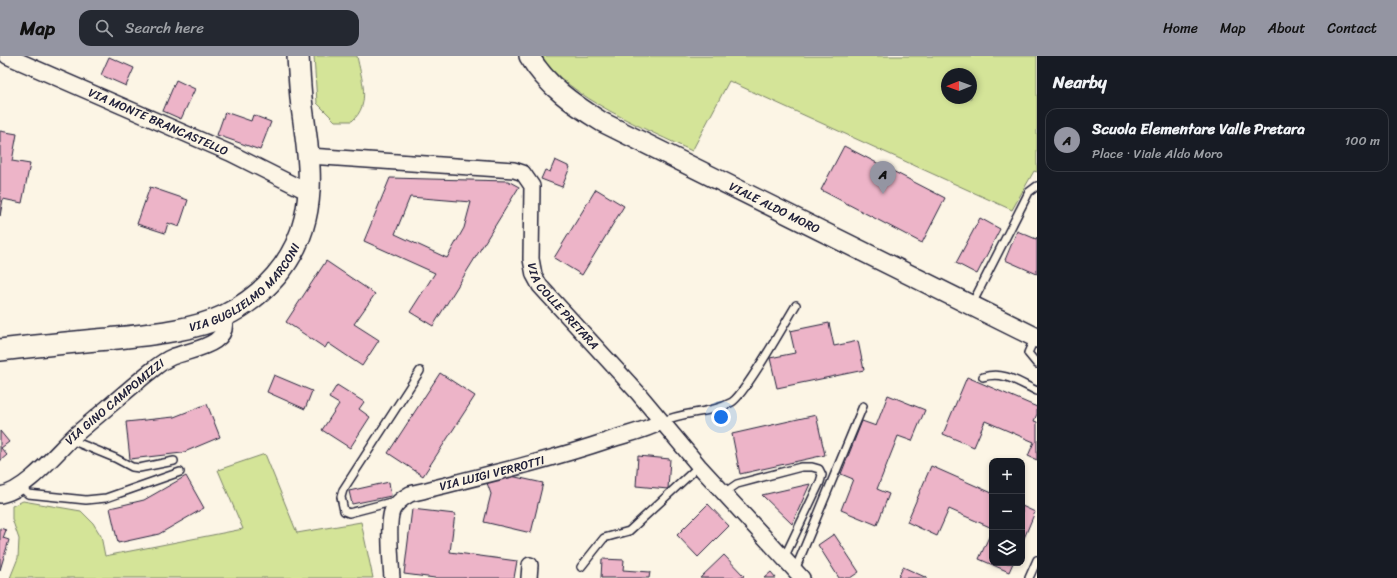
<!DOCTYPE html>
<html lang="en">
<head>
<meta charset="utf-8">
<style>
  body { margin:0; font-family:Sriracha,sans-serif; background:#242831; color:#f1f3f6 }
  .controls { position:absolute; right:12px; bottom:12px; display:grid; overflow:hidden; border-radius:8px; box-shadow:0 2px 6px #0003 }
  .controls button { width:36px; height:36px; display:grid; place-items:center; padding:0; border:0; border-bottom:1px solid #363941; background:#171b24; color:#f1f3f6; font:20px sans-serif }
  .compass { position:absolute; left:941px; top:12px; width:36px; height:36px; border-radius:50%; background:#171b24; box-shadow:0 2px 6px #0003; rotate:269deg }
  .you { position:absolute; left:721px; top:361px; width:14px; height:14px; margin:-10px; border:3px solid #fff; border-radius:50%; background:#1a73e8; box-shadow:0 0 0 6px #1a73e833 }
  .badge { display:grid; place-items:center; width:26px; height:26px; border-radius:50%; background:#9495a2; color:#111; font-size:13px; font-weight:700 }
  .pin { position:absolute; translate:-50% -33px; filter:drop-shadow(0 1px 2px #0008) }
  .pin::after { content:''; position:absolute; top:21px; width:14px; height:12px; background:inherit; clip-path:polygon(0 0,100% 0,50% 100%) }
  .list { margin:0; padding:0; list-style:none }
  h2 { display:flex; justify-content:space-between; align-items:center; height:52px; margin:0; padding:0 16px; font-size:17px }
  h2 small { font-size:13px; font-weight:400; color:#9ea1a6 }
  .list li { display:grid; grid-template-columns:26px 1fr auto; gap:12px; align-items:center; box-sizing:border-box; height:64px; margin:0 8px 8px; padding:0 8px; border:1px solid #363941; border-radius:12px }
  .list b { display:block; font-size:15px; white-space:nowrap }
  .list p { margin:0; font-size:13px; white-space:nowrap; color:#9ea1a6 }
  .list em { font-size:13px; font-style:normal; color:#9ea1a6 }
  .icon { flex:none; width:22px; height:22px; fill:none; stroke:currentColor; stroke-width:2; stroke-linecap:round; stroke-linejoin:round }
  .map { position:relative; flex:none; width:1037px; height:522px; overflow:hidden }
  header { display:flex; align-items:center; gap:24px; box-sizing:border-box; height:56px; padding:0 20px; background:#9495a2; color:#111 }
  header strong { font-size:19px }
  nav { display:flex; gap:22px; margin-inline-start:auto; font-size:14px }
  .search { width:280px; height:36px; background:#242831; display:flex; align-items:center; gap:10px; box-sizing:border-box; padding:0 14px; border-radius:12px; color:#9ea1a6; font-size:15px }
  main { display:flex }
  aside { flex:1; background:#171b24 }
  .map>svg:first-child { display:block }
</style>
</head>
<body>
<header>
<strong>Map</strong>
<div class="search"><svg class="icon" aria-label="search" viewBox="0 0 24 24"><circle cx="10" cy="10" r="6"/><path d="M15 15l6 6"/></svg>Search here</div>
<nav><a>Home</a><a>Map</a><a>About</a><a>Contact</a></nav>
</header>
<main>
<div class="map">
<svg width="1037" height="522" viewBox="0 0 1037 522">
  <rect width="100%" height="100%" fill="#fcf5e5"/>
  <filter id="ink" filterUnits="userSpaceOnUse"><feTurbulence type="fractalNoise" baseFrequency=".025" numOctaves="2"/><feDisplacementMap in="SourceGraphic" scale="8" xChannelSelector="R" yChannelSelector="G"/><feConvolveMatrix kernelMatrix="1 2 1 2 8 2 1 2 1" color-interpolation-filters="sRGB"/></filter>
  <g filter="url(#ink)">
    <g fill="#d4e498" stroke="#7b836a" fill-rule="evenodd">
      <path d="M314 0H357C361 22 372 48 352 65H335L317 47Z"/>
      <path d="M542 0H1037V116L1034 115 1012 154 729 25 692 95C650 75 565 40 542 0ZM947 18H971V42H947Z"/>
      <path d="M265 398 297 477 361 466 373 522H10L18 502 19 483 12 463V450L23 445 81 455 93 467 101 480 105 500 243 473 218 414Z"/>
    </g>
    <g fill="#edb4c8" stroke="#22223b" fill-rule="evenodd">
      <path d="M109 1 134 12 126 30 101 19Z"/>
      <path d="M176 24 195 33 181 63 163 55Z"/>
      <path d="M225 56 251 65 253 59 271 66 260 94 217 79Z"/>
      <path d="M0 75 17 78 12 105 30 108 22 147 3 143 0 160Z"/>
      <path d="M844 90 945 142 922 187 821 134Z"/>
      <path d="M555 104 570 111 562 131 541 123 545 114 550 116Z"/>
      <path d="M390 122 508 125 519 131 433 270 410 256 435 217 364 185ZM410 141 471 146 464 172 447 202 395 178Z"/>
      <path d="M150 131 188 144 179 171 168 167 165 177 137 168Z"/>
      <path d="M596 133 624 150 582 219 554 202Z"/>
      <path d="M980 162 1000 173 977 218 956 207Z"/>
      <path d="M1017 175 1036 183 1037 181V218L1005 204Z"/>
      <path d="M326 205 375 238 354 268 379 284 362 310 328 287 325 292 286 266Z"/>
      <path d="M829 267 834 290 858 285 864 314 777 332 770 302 795 297 790 275Z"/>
      <path d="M440 317 475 340 423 420 388 397Z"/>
      <path d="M274 319 312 335 305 353 267 336Z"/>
      <path d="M967 321 1037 351V358L1034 365 1037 366V404L1028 400 1034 386 985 365 974 391 943 378Z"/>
      <path d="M337 329 364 346 359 353 370 361 350 392 322 374 339 348 329 342Z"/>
      <path d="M888 339 925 354 912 385 898 380 877 433 889 438 877 469 841 454 853 423 841 418 862 365 876 370Z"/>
      <path d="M207 348 220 381 182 397 130 403 126 366 174 361Z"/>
      <path d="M816 359 825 399 740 418 732 378Z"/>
      <path d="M0 375 9 386 1 392 7 399 0 405Z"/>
      <path d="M638 400 670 403 668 433 636 430Z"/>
      <path d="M931 410 992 437V472L949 453 937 480 907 466Z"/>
      <path d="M186 420 204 452 159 478 118 487 110 452 144 444Z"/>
      <path d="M511 420 543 427 531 477 484 466 491 438 487 427Z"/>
      <path d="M389 426 391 440 352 448 349 435Z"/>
      <path d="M810 428 792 468 762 439Z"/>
      <path d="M708 448 729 470 698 501 677 479Z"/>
      <path d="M1022 450 1035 456 1022 487Z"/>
      <path d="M412 453 455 458 450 496 517 505 514 522H435L404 518Z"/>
      <path d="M0 472 6 474 3 482 9 484 0 514Z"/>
      <path d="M992 474V507H1013L1009 516 979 503Z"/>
      <path d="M834 478 859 516 850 522H839L818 489Z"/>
      <path d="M724 499 744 520 741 522H700Z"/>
      <path d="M602 503 624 504 623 514 650 516 649 522H601Z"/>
      <path d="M903 511 927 522H898Z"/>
      <path d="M771 516 776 522H764Z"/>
    </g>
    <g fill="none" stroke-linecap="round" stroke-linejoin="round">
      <defs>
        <g id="service">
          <path d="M972 248 1029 136 1037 130"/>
          <path d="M1035 281 1028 297 1037 308"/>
          <path d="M983 321C1004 315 1018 326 1037 335"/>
          <path d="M661 366C683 355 711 358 732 346 745 338 785 267 796 249"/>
          <path d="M71 384 115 402 132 411 139 412 174 405"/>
          <path d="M20 430 28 438 86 444 106 442 180 416"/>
          <path d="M724 437 737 428 801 411H812L819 413 822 419 820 426 784 502"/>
          <path d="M395 445 349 457 344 455 341 441 343 434 420 315"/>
          <path d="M581 511 604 482 629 475 699 410"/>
          <path d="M795 514 863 350"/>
          <path d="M1029 522 1037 504"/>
        </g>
        <g id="minor">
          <path id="s1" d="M7 0 230 97 308 136"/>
          <path id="s2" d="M309 100 514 114 523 117 532 130 531 203 534 219 540 230 638 337 699 410 802 522"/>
          <path id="s3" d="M0 439C26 435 56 397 75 379 99 359 123 338 147 318 155 312 162 305 172 301 191 293 233 290 223 260"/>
          <path id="s4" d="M392 522C391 508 387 463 393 453 397 446 403 442 410 438 477 421 544 406 609 384 627 378 644 375 661 366"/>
          <path d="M529 522 530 509"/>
        </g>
        <g id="tertiary">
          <path id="s5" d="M529 0C547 30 573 48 602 66L1037 282"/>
        </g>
        <g id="secondary">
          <path id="s6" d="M0 294C36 290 72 286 109 283 143 279 193 275 224 260 264 240 295 206 305 163 314 126 307 88 302 51 300 34 299 17 298 0"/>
        </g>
      </defs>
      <use href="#service" stroke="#22223b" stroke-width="10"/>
      <use href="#minor" stroke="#22223b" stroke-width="18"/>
      <use href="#tertiary" stroke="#22223b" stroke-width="22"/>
      <use href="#secondary" stroke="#22223b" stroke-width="24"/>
      <use href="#service" stroke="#fcf5e5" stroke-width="7"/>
      <use href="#minor" stroke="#fcf5e5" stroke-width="15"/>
      <use href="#tertiary" stroke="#fcf5e5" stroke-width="19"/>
      <use href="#secondary" stroke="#fcf5e5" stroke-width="21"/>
    </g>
  </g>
  <g text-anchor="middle" stroke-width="3.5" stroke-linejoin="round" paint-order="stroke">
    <g font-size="12" fill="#22223b" stroke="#fcf5e5">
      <text dy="4" stroke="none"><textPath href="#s1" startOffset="165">VIA MONTE BRANCASTELLO</textPath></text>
      <text dy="4" stroke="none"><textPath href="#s5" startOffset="292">VIALE ALDO MORO</textPath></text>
      <text dy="4" stroke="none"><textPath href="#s6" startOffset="261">VIA GUGLIELMO MARCONI</textPath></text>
      <text dy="4" stroke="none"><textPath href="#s2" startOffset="362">VIA COLLE PRETARA</textPath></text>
      <text dy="4" stroke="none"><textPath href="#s3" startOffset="149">VIA GINO CAMPOMIZZI</textPath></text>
      <text dy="4" stroke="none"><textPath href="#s4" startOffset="177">VIA LUIGI VERROTTI</textPath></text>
    </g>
  </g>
</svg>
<div class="controls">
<button>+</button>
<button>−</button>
<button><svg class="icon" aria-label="layers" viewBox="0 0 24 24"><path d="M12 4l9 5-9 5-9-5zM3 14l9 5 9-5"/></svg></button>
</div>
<svg class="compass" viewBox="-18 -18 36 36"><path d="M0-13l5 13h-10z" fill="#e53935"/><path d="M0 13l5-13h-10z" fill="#9ea1a6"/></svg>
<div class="you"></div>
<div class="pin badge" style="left:883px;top:138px">A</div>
</div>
<aside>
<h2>Nearby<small></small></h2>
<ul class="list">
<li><span class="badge">A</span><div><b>Scuola Elementare Valle Pretara</b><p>Place · Viale Aldo Moro</p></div><em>100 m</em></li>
</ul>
</aside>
</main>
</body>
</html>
